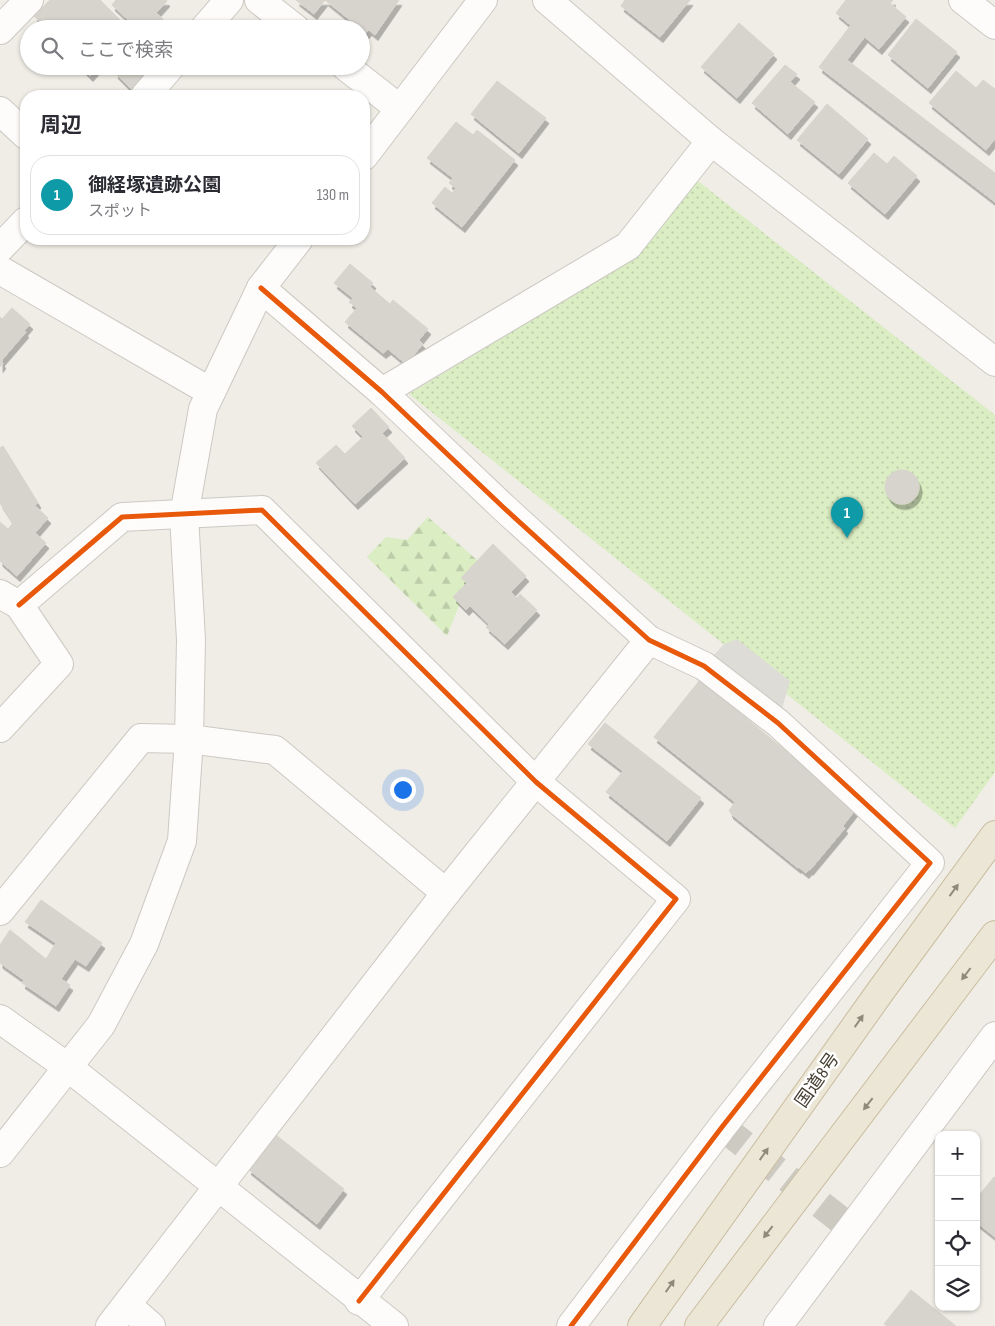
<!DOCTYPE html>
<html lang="ja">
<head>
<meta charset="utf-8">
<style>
  body { margin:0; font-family:"Sofia Sans Condensed","Noto Sans JP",sans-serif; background:#f2f2f3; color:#2b2b33 }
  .controls { position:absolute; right:15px; bottom:15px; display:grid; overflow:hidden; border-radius:10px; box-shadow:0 1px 4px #0004 }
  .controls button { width:45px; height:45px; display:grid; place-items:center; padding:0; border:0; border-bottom:1px solid #e1e1e2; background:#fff; color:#2b2b33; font:25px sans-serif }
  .you { position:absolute; left:402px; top:789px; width:18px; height:18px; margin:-12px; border:4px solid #fff; border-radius:50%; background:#1a73e8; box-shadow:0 0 0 8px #1a73e833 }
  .badge { display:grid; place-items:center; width:32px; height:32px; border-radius:50%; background:#807c71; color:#fff; font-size:16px; font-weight:700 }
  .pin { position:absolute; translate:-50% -41px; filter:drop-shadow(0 1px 2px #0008) }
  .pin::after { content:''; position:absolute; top:26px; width:18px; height:15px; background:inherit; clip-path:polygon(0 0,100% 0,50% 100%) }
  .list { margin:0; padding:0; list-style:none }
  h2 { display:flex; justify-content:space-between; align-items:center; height:65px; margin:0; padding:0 20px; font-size:21px }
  h2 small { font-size:16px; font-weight:400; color:#7c7c81 }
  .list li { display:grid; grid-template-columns:32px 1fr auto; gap:15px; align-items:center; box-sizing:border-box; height:80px; margin:0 10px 10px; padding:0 10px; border:1px solid #e1e1e2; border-radius:20px }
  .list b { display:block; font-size:19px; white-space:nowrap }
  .list p { margin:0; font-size:16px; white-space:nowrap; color:#7c7c81 }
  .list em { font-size:16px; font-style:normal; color:#7c7c81 }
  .icon { flex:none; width:28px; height:28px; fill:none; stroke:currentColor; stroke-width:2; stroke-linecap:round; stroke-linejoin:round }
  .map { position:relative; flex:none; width:995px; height:1326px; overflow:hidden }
  .search { position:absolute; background:#fff; box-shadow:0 1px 4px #0004; left:20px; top:20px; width:350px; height:55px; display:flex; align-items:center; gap:12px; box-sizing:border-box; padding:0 18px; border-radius:28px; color:#7c7c81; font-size:19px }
  .panel { position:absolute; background:#fff; box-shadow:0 1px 4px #0004; left:20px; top:90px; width:350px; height:155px; border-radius:20px }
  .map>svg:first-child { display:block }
</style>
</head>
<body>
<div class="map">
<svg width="995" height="1326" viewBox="0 0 995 1326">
  <defs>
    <pattern id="forest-firs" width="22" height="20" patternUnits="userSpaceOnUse" patternTransform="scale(1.25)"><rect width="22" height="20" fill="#daedc3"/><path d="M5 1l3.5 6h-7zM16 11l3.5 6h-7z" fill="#bccca8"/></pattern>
    <pattern id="park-dots" width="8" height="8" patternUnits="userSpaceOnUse" patternTransform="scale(1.25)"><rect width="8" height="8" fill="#daedc3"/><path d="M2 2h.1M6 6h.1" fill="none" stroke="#bccca8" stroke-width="1.8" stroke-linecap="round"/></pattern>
    <filter id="shadow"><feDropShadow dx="3" dy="5.5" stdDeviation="0" flood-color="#0004"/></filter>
  </defs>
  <rect width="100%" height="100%" fill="#efede6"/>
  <path fill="url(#forest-firs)" d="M428 517 477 560 447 636 367 557 386 537 407 540Z"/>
  <path fill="url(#park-dots)" d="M698 181 995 415V772L955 828 409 394 634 258Z"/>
  <path fill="#dedcd6" d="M737 639 790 681 778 723 704 666 724 644Z"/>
  <g fill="#d7d4cd" stroke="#d8d4cc" filter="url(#shadow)">
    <path d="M50 0H100L129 29H47L34 16Z"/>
    <path d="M116 0H166L167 1 156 13 163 19 155 29H138L112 5Z"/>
    <path d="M296 0H325L314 14Z"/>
    <path d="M325 0H399L375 35 369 30 366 33Z"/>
    <path d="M625 0H690L660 37 621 6Z"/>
    <path d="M846 0H886L906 17 879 49 836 13Z"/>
    <path d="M870 0H893L847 60 995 173V202L819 67Z"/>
    <path d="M916 19 957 52 928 88 888 55Z"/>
    <path d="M739 23 774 54 737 98 701 67Z"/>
    <path d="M785 65 797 74 790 82 815 102 788 134 752 103Z"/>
    <path d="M80 66H99L90 76Z"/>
    <path d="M119 66H155L132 90 115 73Z"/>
    <path d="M956 71 976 88 983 80 995 89V139L986 150 929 103Z"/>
    <path d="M497 81 546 118 519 153 471 114Z"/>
    <path d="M827 104 868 139 839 174 797 140Z"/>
    <path d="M456 122 473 135 477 130 515 160 462 227 432 203 445 187 452 193 456 188 449 183 453 178 427 158Z"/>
    <path d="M874 153 887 164 894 156 917 176 885 214 848 183Z"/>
    <path d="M350 264 373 283 370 287 390 304 393 300 428 329 419 340 423 344 406 364 388 349 383 353 345 322 357 308 349 302 353 298 334 283Z"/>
    <path d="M12 308 30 324 24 331 26 332 1 361 3 363 0 367V317L2 319Z"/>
    <path d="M371 408 389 427 382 433 405 458 355 504 316 463 336 445 345 454 363 437 352 426Z"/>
    <path d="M3 446 38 503 34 505 48 518 35 533 46 543 17 576 0 561V522L8 529 13 523 0 503V448Z"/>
    <circle cx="902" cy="487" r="17"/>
    <path d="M493 544 526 576 511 592 517 598 520 594 537 610 505 644 486 627 489 624 470 606 466 610 453 597 467 583 461 578Z"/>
    <path d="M700 680 856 809 806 873 729 811 735 802 654 737Z"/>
    <path d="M605 723 701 798 667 841 606 792 623 771 588 744Z"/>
    <path d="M771 763 839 817 835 820 845 828 810 870 802 864 798 868 730 813Z"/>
    <path d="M41 900 102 943 86 966 75 959 61 979 70 985 56 1006 22 983 24 980 0 963V945L10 930 46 959 56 943 25 922Z"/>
    <path d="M276 1135 344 1189 317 1224 248 1169Z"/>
    <path d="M994 1177 995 1178V1237L976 1222V1199Z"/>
    <path d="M911 1290 956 1326H887L884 1324Z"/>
  </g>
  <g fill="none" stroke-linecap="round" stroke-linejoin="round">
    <path stroke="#cdcac2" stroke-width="28" stroke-dasharray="28 14" stroke-linecap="butt" d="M722 1127 852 1229"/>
    <defs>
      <g id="minor">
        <path d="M259 0 296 29"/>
        <path d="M547 0 711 141 995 362"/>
        <path d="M963 0 995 25"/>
        <path d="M204 29 229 0"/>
        <path d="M0 30 29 0"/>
        <path d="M345 66 400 109"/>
        <path d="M145 96 171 66"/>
        <path d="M0 111 26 135"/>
        <path d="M364 156 483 0"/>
        <path d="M0 248 26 221"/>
        <path d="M0 270 211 392"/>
        <path d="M261 288 382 392 504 508 649 640 704 666 778 723 930 863 722 1127 571 1326"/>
        <path d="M382 392 628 246 711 141"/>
        <path d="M0 594 19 605 59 664 0 728"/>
        <path d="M19 605 122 517 262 510 536 782 676 899 359 1301"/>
        <path d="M0 911 141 738 189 739 275 750 446 893"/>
        <path d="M0 1019 69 1068 394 1326"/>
        <path d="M0 1153 101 1025 144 944 182 841 189 739 191 640 184 515 203 409 261 288 299 239"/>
        <path d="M127 1305 151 1326"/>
        <path d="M110 1326 446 893 649 640"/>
        <path d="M778 1326 995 1036"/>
      </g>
      <g id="highway">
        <path d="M642 1326 880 992 995 835"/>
        <path d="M699 1326 995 935"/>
      </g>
    </defs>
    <use href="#minor" stroke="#cbc9c2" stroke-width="30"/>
    <use href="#highway" stroke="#cabd9e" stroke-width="30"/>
    <use href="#minor" stroke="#fdfcfb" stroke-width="28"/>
    <use href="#highway" stroke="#ece6d7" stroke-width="28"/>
    <defs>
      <g id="cycleway">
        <path d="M261 288 382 392 504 508 649 640 704 666 778 723 930 863 722 1127 571 1326"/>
        <path d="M19 605 122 517 262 510 536 782 676 899 359 1301"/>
      </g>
    </defs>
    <use href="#cycleway" stroke="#fff" stroke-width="8"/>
    <use href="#cycleway" stroke="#e8590c" stroke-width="5"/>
  </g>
  <defs><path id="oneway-solid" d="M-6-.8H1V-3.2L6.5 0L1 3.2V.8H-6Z" transform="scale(1.25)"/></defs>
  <g fill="#908a7c">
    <use href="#oneway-solid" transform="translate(954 890) rotate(-54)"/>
    <use href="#oneway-solid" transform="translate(966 974) rotate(127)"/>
    <use href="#oneway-solid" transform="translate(859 1021) rotate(-55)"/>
    <use href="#oneway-solid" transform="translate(868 1104) rotate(128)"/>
    <use href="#oneway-solid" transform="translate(764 1154) rotate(-55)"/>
    <use href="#oneway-solid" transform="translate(768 1232) rotate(128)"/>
    <use href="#oneway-solid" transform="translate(670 1286) rotate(-55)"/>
  </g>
  <g text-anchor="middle" stroke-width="5" stroke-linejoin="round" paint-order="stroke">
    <g font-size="18" fill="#453f32" stroke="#fff">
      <text transform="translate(817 1080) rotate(-55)" y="6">国道8号</text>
    </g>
  </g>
</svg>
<div class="controls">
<button>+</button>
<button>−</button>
<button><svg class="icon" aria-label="locate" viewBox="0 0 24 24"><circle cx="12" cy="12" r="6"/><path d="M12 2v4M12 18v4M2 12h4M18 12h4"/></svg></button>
<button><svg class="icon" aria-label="layers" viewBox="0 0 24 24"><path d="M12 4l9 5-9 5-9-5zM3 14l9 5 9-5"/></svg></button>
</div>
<div class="you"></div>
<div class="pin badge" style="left:847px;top:538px;background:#0f9aa8">1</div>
<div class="search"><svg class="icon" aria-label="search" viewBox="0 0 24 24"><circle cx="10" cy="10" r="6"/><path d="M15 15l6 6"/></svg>ここで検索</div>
<section class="panel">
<h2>周辺<small></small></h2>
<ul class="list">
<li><span class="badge" style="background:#0f9aa8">1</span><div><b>御経塚遺跡公園</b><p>スポット</p></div><em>130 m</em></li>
</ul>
</section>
</div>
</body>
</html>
